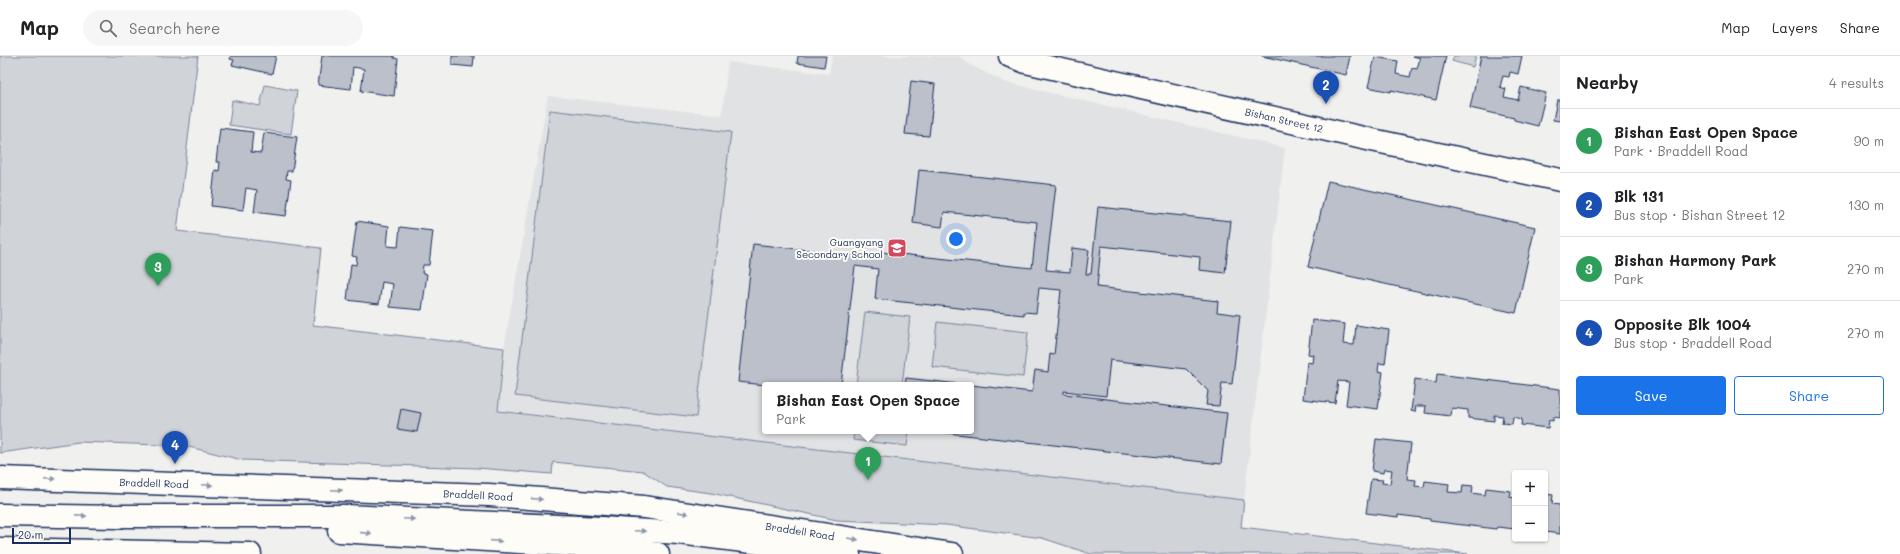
<!DOCTYPE html>
<html lang="en">
<head>
<meta charset="utf-8">
<style>
  body { margin:0; font-family:Mali,sans-serif; background:#f6f6f6; color:#202124 }
  .controls { position:absolute; right:12px; bottom:12px; display:grid; overflow:hidden; border-radius:4px; box-shadow:0 1px 3px #0004 }
  .controls button { width:36px; height:36px; display:grid; place-items:center; padding:0; border:0; border-bottom:1px solid #e0e0e0; background:#fff; color:#202124; font:20px sans-serif }
  .scale { position:absolute; left:12px; bottom:10px; width:59px; box-sizing:border-box; padding-left:4px; border:2px solid #1b2f5e; border-top:0; font-size:11px; line-height:14px; white-space:nowrap; color:#1b2f5e; -webkit-text-stroke:3px #fdfcf7; paint-order:stroke }
  .you { position:absolute; left:956px; top:183px; width:14px; height:14px; margin:-10px; border:3px solid #fff; border-radius:50%; background:#1a73e8; box-shadow:0 0 0 6px #1a73e833 }
  .badge { display:grid; place-items:center; width:26px; height:26px; border-radius:50%; background:#1a73e8; color:#fff; font-size:13px; font-weight:700 }
  .pin { position:absolute; translate:-50% -33px; filter:drop-shadow(0 1px 2px #0008) }
  .pin::after { content:''; position:absolute; top:21px; width:14px; height:12px; background:inherit; clip-path:polygon(0 0,100% 0,50% 100%) }
  .popup { position:absolute; left:762px; top:326px; width:212px; height:52px; box-sizing:border-box; display:grid; place-content:center; border-radius:4px; background:#fff; filter:drop-shadow(0 1px 3px #0005); font-size:13px; white-space:nowrap; color:#757577 }
  .popup b { font-size:15px; color:#202124 }
  .popup::after { content:''; position:absolute; left:50%; top:100%; margin-left:-8px; border:8px solid transparent; border-top-color:#fff }
  .list { margin:0; padding:0; list-style:none }
  h2 { display:flex; justify-content:space-between; align-items:center; height:52px; margin:0; padding:0 16px; font-size:17px }
  h2 small { font-size:13px; font-weight:400; color:#757577 }
  .list li { display:grid; grid-template-columns:26px 1fr auto; gap:12px; align-items:center; box-sizing:border-box; height:64px; padding:0 16px; border-top:1px solid #e0e0e0 }
  .list b { display:block; font-size:15px; white-space:nowrap }
  .list p { margin:0; font-size:13px; white-space:nowrap; color:#757577 }
  .list em { font-size:13px; font-style:normal; color:#757577 }
  .actions { display:flex; gap:8px; padding:12px 16px }
  .actions a { flex:1; padding:9px 0; border:1px solid #1a73e8; border-radius:4px; text-align:center; font-size:14px; color:#1a73e8 }
  .actions .main { background:#1a73e8; color:#fff }
  .icon { flex:none; width:22px; height:22px; fill:none; stroke:currentColor; stroke-width:2; stroke-linecap:round; stroke-linejoin:round }
  .map { position:relative; flex:none; width:1560px; height:498px; overflow:hidden }
  header { display:flex; align-items:center; gap:24px; box-sizing:border-box; height:56px; padding:0 20px; background:#fff; border-bottom:1px solid #e0e0e0 }
  header strong { font-size:19px }
  nav { display:flex; gap:22px; margin-inline-start:auto; font-size:14px }
  .search { width:280px; height:36px; background:#f6f6f6; display:flex; align-items:center; gap:10px; box-sizing:border-box; padding:0 14px; border-radius:22px; color:#757577; font-size:15px }
  main { display:flex }
  aside { flex:1; background:#fff }
  .map>svg:first-child { display:block }
</style>
</head>
<body>
<header>
<strong>Map</strong>
<div class="search"><svg class="icon" aria-label="search" viewBox="0 0 24 24"><circle cx="10" cy="10" r="6"/><path d="M15 15l6 6"/></svg>Search here</div>
<nav><a>Map</a><a>Layers</a><a>Share</a></nav>
</header>
<main>
<div class="map">
<svg width="1560" height="498" viewBox="0 0 1560 498">
  <rect width="100%" height="100%" fill="#f0f0ee"/>
  <filter id="ink" filterUnits="userSpaceOnUse"><feTurbulence type="fractalNoise" baseFrequency=".025" numOctaves="2"/><feDisplacementMap in="SourceGraphic" scale="8" xChannelSelector="R" yChannelSelector="G"/><feConvolveMatrix kernelMatrix="1 2 1 2 8 2 1 2 1" color-interpolation-filters="sRGB"/></filter>
  <g filter="url(#ink)">
    <path fill="#e0e2e3" fill-rule="evenodd" d="M832 0H959L970 9 1005 26 1285 92 1244 444 498 355 504 292 548 40 722 59 728 6 829 18ZM765 329H971V375H765Z"/>
    <g fill="#d0d3d8" stroke="#76819b">
      <path d="M0 0H198L177 175 321 192 313 269 504 292 498 355 1244 444 1241 471 1468 498H1091L1042 482 946 469 837 464 711 437 667 431 643 415 553 406 552 418 477 412 242 404 185 390 79 386 0 397Z"/>
      <path d="M1454 0H1476L1473 11 1452 5Z"/>
      <path d="M265 29 297 35 291 78 229 69 232 44 260 50Z"/>
      <path d="M550 54 731 76 696 361 515 340Z"/>
      <path d="M865 256 910 261 902 329H856Z"/>
      <path d="M937 266 1028 276 1023 321 932 311Z"/>
      <path d="M854 375H909L907 390 853 384Z"/>
    </g>
    <g fill="#bbc0ca" stroke="#1b2f5e">
      <path d="M231 0H276L272 18 232 9 234 4 230 3Z"/>
      <path d="M322 0H394V2L398 3 394 40 361 35 364 13 353 11 351 33 318 29Z"/>
      <path d="M452 0H474L473 11 452 9Z"/>
      <path d="M798 0H826L824 11 797 7Z"/>
      <path d="M1262 0H1350L1346 19Z"/>
      <path d="M1446 0 1436 44 1391 34V36L1368 31 1375 1 1398 5 1396 18 1410 21 1412 12 1417 13 1420 2 1413 0Z"/>
      <path d="M1481 0H1522L1518 18 1510 16 1509 21 1503 20 1500 31 1506 33 1504 41 1518 44 1521 31 1546 37 1538 70 1514 64V62L1470 52Z"/>
      <path d="M911 25 935 28 929 80 905 78Z"/>
      <path d="M1557 44H1560V65L1553 64Z"/>
      <path d="M220 72 253 76 251 96 261 97 264 77 297 81 292 115H287L286 123 291 124 286 160 254 156 257 134 246 132 243 154 211 150 215 114 219 115 220 106H216Z"/>
      <path d="M919 114 1056 129 1046 214 1070 216 1072 192 1089 194 1086 218H1091L1098 151 1231 165 1225 217 1199 214 1200 201 1101 190 1097 231 1218 245 1217 256 1240 259 1232 328 1222 327 1219 350 1206 349 1208 335 1186 313 1110 304 1106 340 1064 335V338L1227 357 1221 408 939 376 971 375V329L1032 336 1035 314 1048 316 1050 298 1054 299 1061 234 1039 232 1036 257 1024 256V259L875 243 878 213 855 210 841 329H765L738 326 753 188 880 202 881 196 1032 212 1037 166 944 156 942 171 913 167Z"/>
      <path d="M1328 125 1535 171 1516 257 1308 211Z"/>
      <path d="M357 165 389 170 387 190 398 191 400 171 433 175 429 209H423L422 217 427 218 422 254 390 251 393 228 382 226 379 248 347 244 351 208 356 209 357 201 352 200Z"/>
      <path d="M1312 264 1345 268 1343 288 1354 289 1356 269 1389 274 1385 308 1379 307 1378 315 1383 316 1378 353 1346 349 1349 326 1338 325 1335 347 1303 343 1307 306 1312 307 1313 299 1308 298Z"/>
      <path d="M1437 318 1560 333V362L1553 361V365L1549 364 1548 372 1521 369 1522 363 1513 361 1512 368 1502 367 1503 360 1494 359V365L1468 362V354L1452 352 1451 360 1425 357 1426 350H1416L1415 356 1411 355 1415 323 1436 327Z"/>
      <path d="M906 322 968 329H905Z"/>
      <path d="M401 353 421 357 417 376 397 373Z"/>
      <path d="M1376 383 1411 387 1407 423 1416 424 1415 430 1424 431 1425 425 1449 428 1448 436 1462 437 1463 429 1473 430 1472 437 1485 439 1486 432 1511 435 1510 441 1515 442V473L1497 471 1496 473 1430 465V463L1398 459V461L1366 457 1371 423 1383 424 1382 427 1390 428 1392 414 1384 413 1383 417 1372 415Z"/>
      <path d="M1545 438 1553 439 1552 448 1560 449V478L1545 476Z"/>
    </g>
    <g fill="none" stroke-linecap="round" stroke-linejoin="round">
      <defs>
        <path id="minor" d="M1010 0 1026 6 1372 84 1560 124"/>
        <path id="major" d="M0 422 489 439 644 451 952 498"/>
        <g id="highway">
          <path d="M0 459 119 461"/>
          <path d="M104 460H346L601 472 679 477 849 498"/>
          <path d="M339 475 601 491 658 498"/>
          <path d="M0 493 250 498"/>
        </g>
      </defs>
      <use href="#minor" stroke="#1b2f5e" stroke-width="25"/>
      <use href="#major" stroke="#1b2f5e" stroke-width="25"/>
      <use href="#highway" stroke="#1b2f5e" stroke-width="25"/>
      <use href="#minor" stroke="#fdfcf7" stroke-width="22"/>
      <use href="#major" stroke="#fdfcf7" stroke-width="22"/>
      <use href="#highway" stroke="#fdfcf7" stroke-width="22"/>
    </g>
    <defs><path id="oneway-solid" d="M-6-.8H1V-3.2L6.5 0L1 3.2V.8H-6Z"/></defs>
    <g fill="#8c96aa">
      <use href="#oneway-solid" transform="translate(50 423) rotate(2)"/>
      <use href="#oneway-solid" transform="translate(207 429) rotate(2)"/>
      <use href="#oneway-solid" transform="translate(337 434) rotate(2)"/>
      <use href="#oneway-solid" transform="translate(537 443) rotate(4)"/>
      <use href="#oneway-solid" transform="translate(683 457) rotate(9)"/>
      <use href="#oneway-solid" transform="translate(81 460) rotate(1)"/>
      <use href="#oneway-solid" transform="translate(409 463) rotate(3)"/>
      <use href="#oneway-solid" transform="translate(640 475) rotate(3)"/>
      <use href="#oneway-solid" transform="translate(366 477) rotate(4)"/>
      <use href="#oneway-solid" transform="translate(853 483) rotate(9)"/>
      <use href="#oneway-solid" transform="translate(496 485) rotate(4)"/>
    </g>
  </g>
  <defs>
    <symbol id="school-square" viewBox="-11 -11 22 22"><rect x="-9" y="-9" width="18" height="18" rx="4" fill="#d1495b" stroke="#fdfcf7"/><path d="M0-5L7-2L0 1L-7-2ZM-4 1L0 2.5L4 1V4Q0 6-4 4Z" fill="#fff"/></symbol>
  </defs>
  <g fill-rule="evenodd">
    <use href="#school-square" x="886" y="181" width="22" height="22"/>
  </g>
  <g text-anchor="middle" stroke-width="4" stroke-linejoin="round" paint-order="stroke">
    <g font-size="10" fill="#1b2f5e" stroke="#fdfcf7">
      <text transform="translate(1284 64) rotate(13)" y="4">Bishan Street 12</text>
      <text transform="translate(154 427) rotate(2)" y="4">Braddell Road</text>
      <text transform="translate(478 439) rotate(3)" y="4">Braddell Road</text>
      <text transform="translate(800 475) rotate(9)" y="4">Braddell Road</text>
    </g>
    <g font-size="10" fill="#1b2f5e" stroke="#fdfcf7" text-anchor="end">
      <text x="883" y="190">Guangyang<tspan x="883" dy="12">Secondary School</tspan></text>
    </g>
  </g>
</svg>
<div class="controls">
<button>+</button>
<button>−</button>
</div>
<div class="scale">20 m</div>
<div class="you"></div>
<div class="pin badge" style="left:868px;top:424px;background:#2e9e5b">1</div>
<div class="popup"><b>Bishan East Open Space</b>Park</div>
<div class="pin badge" style="left:1326px;top:48px;background:#1a4fb4">2</div>
<div class="pin badge" style="left:158px;top:230px;background:#2e9e5b">3</div>
<div class="pin badge" style="left:175px;top:408px;background:#1a4fb4">4</div>
</div>
<aside>
<h2>Nearby<small>4 results</small></h2>
<ul class="list">
<li><span class="badge" style="background:#2e9e5b">1</span><div><b>Bishan East Open Space</b><p>Park · Braddell Road</p></div><em>90 m</em></li>
<li><span class="badge" style="background:#1a4fb4">2</span><div><b>Blk 131</b><p>Bus stop · Bishan Street 12</p></div><em>130 m</em></li>
<li><span class="badge" style="background:#2e9e5b">3</span><div><b>Bishan Harmony Park</b><p>Park</p></div><em>270 m</em></li>
<li><span class="badge" style="background:#1a4fb4">4</span><div><b>Opposite Blk 1004</b><p>Bus stop · Braddell Road</p></div><em>270 m</em></li>
</ul>
<div class="actions"><a class="main">Save</a><a>Share</a></div>
</aside>
</main>
</body>
</html>
